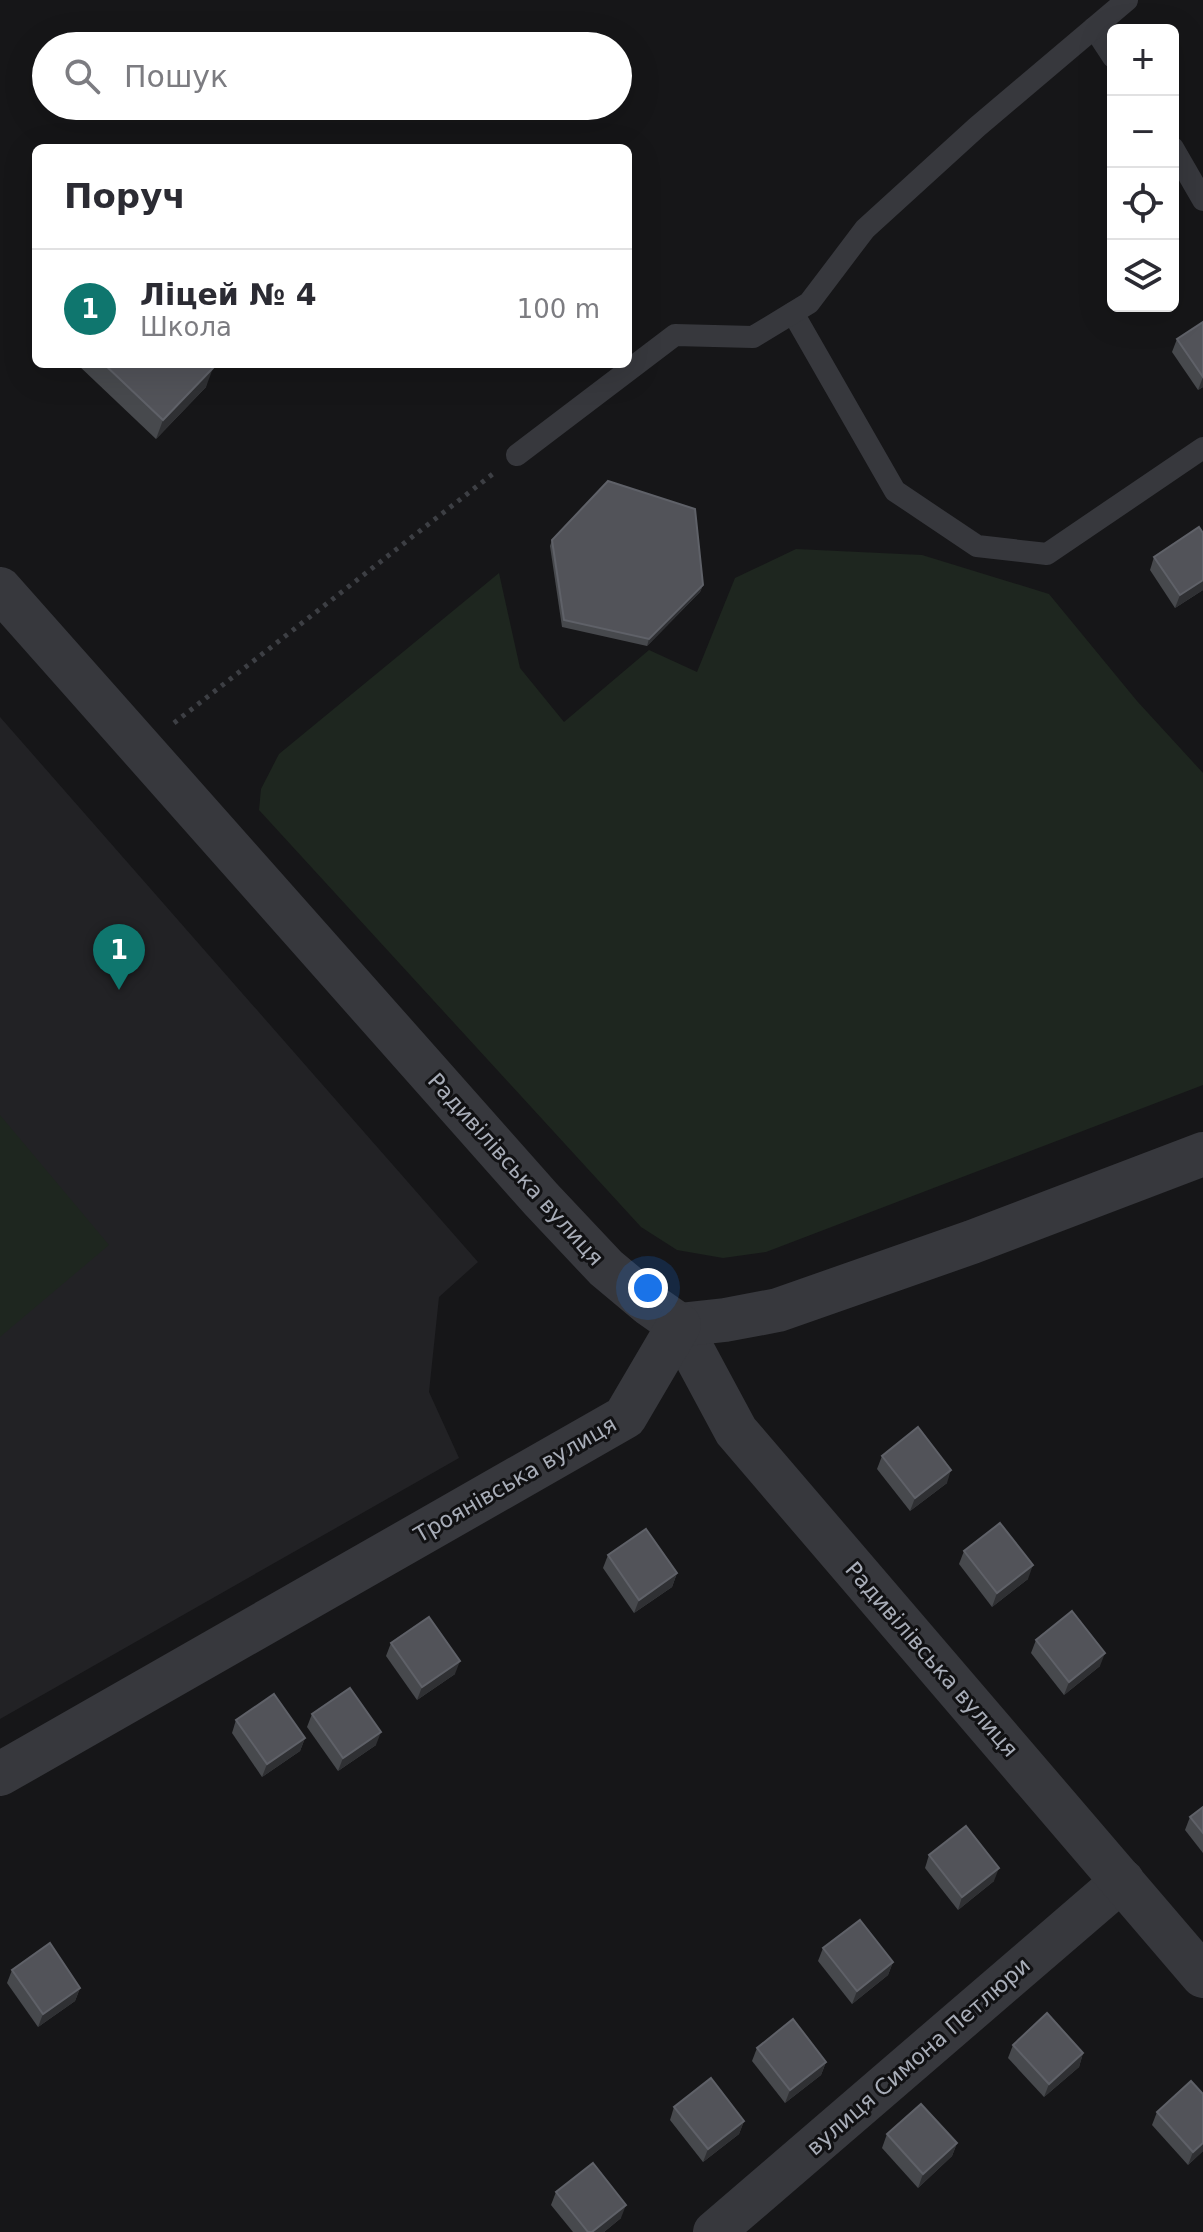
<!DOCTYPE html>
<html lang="uk">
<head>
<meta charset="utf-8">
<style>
  body { margin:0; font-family:"DejaVu Sans",sans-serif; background:#f2f2f3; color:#2b2b33 }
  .controls { position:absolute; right:24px; top:24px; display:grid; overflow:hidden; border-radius:12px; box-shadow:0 8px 32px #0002 }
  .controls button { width:72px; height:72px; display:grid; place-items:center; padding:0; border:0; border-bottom:2px solid #e1e1e2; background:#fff; color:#2b2b33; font:40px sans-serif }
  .you { position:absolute; left:648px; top:1288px; width:28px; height:28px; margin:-20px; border:6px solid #fff; border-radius:50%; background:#1a73e8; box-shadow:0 0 0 12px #1a73e833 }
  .badge { display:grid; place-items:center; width:52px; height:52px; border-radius:50%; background:#0f766e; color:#fff; font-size:26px; font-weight:700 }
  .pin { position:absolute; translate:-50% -66px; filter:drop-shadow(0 2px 4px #0008) }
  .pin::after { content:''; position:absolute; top:42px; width:28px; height:24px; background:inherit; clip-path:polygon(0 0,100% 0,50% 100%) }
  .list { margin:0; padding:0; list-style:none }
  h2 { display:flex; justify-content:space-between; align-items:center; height:104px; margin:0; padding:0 32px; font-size:34px }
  h2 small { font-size:26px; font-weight:400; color:#7c7c81 }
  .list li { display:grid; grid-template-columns:52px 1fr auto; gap:24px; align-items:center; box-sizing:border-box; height:120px; padding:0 32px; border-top:2px solid #e1e1e2 }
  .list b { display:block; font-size:30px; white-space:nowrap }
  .list p { margin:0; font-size:26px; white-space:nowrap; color:#7c7c81 }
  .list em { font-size:26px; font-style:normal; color:#7c7c81 }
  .icon { flex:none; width:44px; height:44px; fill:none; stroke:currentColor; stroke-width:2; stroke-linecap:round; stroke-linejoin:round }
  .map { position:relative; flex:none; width:1203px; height:2232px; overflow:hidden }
  .search { position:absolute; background:#fff; box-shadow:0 8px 32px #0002; left:32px; top:32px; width:600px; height:88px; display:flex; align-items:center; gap:20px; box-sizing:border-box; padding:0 28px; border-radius:44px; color:#7c7c81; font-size:30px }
  .panel { position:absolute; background:#fff; box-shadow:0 8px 32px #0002; left:32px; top:144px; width:600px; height:224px; border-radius:12px }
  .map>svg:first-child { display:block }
</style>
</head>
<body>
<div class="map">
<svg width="1203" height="2232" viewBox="0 0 1203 2232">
  <rect width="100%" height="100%" fill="#161618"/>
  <path fill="#222225" d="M0 717 478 1262 439 1297 429 1392 459 1458 0 1719Z"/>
  <g fill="#1e261f">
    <path d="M796 549 922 555 1049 594 1137 701 1203 773V1085L766 1252 723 1258 677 1250 641 1227 259 810 261 789 279 754 499 573 520 668 564 722 649 650 697 672 735 578Z"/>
    <path d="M0 1115 109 1245 0 1337Z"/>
  </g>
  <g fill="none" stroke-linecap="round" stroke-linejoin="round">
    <path stroke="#3d3f44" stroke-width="5" stroke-dasharray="4 6" stroke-linecap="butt" d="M174 723 494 473"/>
    <g stroke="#37383d" stroke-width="22">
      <path d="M1094 28 1113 57"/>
      <path d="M1173 148 1203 200"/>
      <path d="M793 313 895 491 977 546 1047 554 1203 448"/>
      <path d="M517 455 675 335 753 337 809 303 865 229 977 127 1127 0"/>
    </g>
    <path stroke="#37383d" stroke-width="42" d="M714 2232 1123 1880"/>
    <g stroke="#37383d" stroke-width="44">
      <path d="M0 589 541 1199 606 1268 649 1304 679 1325 736 1431 1203 1976"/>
      <path d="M679 1325 725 1320 778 1310 972 1242 1203 1154"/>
      <path d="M0 1774 625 1417 679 1325"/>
    </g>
  </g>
  <g fill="#47494d">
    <path d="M1203 322V387L1198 390 1172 352 1177 339Z"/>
    <path d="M77 364H209L206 387 156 439Z"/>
    <path d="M1203 533V590L1175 608 1150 570 1154 557Z"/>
    <path d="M552 540 703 585 700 592 647 646 562 627 550 546Z"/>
    <path d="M882 1456 947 1483 910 1511 877 1469Z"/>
    <path d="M964 1551 1028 1579 992 1607 959 1564Z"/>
    <path d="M608 1555 677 1573 672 1587 634 1613 603 1568Z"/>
    <path d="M1036 1640 1100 1666 1064 1695 1031 1653Z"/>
    <path d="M391 1643 455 1674 417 1700 386 1656Z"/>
    <path d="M312 1714 376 1745 338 1771 307 1727Z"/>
    <path d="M236 1720 305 1738 300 1751 262 1777 232 1733Z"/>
    <path d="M1203 1807V1853L1185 1830 1190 1817Z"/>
    <path d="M929 1855 994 1881 958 1910 925 1868Z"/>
    <path d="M823 1948 893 1962 888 1975 852 2004 818 1961Z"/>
    <path d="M12 1970 80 1988 75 2001 38 2027 7 1983Z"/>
    <path d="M1013 2045 1083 2053 1079 2067 1044 2097 1008 2058Z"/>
    <path d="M757 2048 826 2062 821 2075 785 2103 752 2061Z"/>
    <path d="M674 2107 744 2121 739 2134 703 2162 670 2120Z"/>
    <path d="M1157 2112 1203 2151 1188 2165 1152 2125Z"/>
    <path d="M887 2134 957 2143 952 2156 918 2188 882 2148Z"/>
    <path d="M556 2192 621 2218 604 2232H573L551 2205Z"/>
  </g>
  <g fill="#2f3033">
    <path d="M213 368 206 387 156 439 163 420Z"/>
    <path d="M1203 377V387L1198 390Z"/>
    <path d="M1203 580V590L1175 608 1180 595Z"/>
    <path d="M703 585 700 592 647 646 649 639Z"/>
    <path d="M951 1470 947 1483 910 1511 915 1498Z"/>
    <path d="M1033 1565 1028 1579 992 1607 997 1593Z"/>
    <path d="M677 1573 672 1587 634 1613 639 1600Z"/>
    <path d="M1105 1653 1100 1666 1064 1695 1069 1682Z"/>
    <path d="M460 1661 455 1674 417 1700 422 1687Z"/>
    <path d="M381 1732 376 1745 338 1771 343 1758Z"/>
    <path d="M305 1738 300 1751 262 1777 267 1764Z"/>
    <path d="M999 1868 994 1881 958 1910 962 1897Z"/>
    <path d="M893 1962 888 1975 852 2004 857 1991Z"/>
    <path d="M80 1988 75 2001 38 2027 43 2014Z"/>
    <path d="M1083 2053 1079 2067 1044 2097 1049 2084Z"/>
    <path d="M826 2062 821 2075 785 2103 790 2090Z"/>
    <path d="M744 2121 739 2134 703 2162 708 2149Z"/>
    <path d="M957 2143 952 2156 918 2188 923 2174Z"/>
    <path d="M1203 2143V2151L1188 2165 1193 2152Z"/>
    <path d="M626 2205 621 2218 604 2232H592Z"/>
  </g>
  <g fill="#525359" stroke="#5f6168" stroke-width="2">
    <path d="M1203 322V377L1177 339Z"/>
    <path d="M104 364H209L213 368 163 420Z"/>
    <path d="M608 481 695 509 703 585 649 639 564 620 552 540Z"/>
    <path d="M1199 527 1203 533V580L1180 595 1154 557Z"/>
    <path d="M918 1427 951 1470 915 1498 882 1456Z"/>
    <path d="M1000 1523 1033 1565 997 1593 964 1551Z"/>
    <path d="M646 1529 677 1573 639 1600 608 1555Z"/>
    <path d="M1072 1611 1105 1653 1069 1682 1036 1640Z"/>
    <path d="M429 1617 460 1661 422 1687 391 1643Z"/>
    <path d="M350 1688 381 1732 343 1758 312 1714Z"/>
    <path d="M274 1694 305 1738 267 1764 236 1720Z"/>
    <path d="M1203 1807V1833L1190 1817Z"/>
    <path d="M966 1826 999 1868 962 1897 929 1855Z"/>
    <path d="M860 1920 893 1962 857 1991 823 1948Z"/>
    <path d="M50 1943 80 1988 43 2014 12 1970Z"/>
    <path d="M1047 2013 1083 2053 1049 2084 1013 2045Z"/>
    <path d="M793 2019 826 2062 790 2090 757 2048Z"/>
    <path d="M711 2078 744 2121 708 2149 674 2107Z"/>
    <path d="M1191 2081 1203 2094V2143L1193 2152 1157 2112Z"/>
    <path d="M921 2104 957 2143 923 2174 887 2134Z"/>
    <path d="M593 2163 626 2205 592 2232H588L556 2192Z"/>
  </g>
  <g text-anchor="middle" stroke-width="6" stroke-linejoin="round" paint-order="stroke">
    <g font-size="22" fill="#a8adb8" stroke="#111113">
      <text transform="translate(516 1169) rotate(48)" y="8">Радивілівська вулиця</text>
      <text transform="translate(515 1479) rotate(-30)" y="8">Троянівська вулиця</text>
      <text transform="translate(932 1659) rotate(49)" y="8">Радивілівська вулиця</text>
      <text transform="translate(918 2056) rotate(-41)" y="8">вулиця Симона Петлюри</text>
    </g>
  </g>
</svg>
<div class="controls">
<button>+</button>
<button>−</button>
<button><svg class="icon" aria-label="locate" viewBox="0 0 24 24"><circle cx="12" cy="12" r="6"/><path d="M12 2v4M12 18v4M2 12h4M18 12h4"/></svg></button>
<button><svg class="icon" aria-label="layers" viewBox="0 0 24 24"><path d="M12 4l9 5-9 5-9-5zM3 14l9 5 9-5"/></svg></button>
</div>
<div class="you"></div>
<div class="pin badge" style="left:119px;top:990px">1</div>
<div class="search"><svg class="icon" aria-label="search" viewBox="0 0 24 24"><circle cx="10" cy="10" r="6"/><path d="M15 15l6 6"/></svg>Пошук</div>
<section class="panel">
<h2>Поруч<small></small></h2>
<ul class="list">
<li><span class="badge">1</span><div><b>Ліцей № 4</b><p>Школа</p></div><em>100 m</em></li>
</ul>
</section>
</div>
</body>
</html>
